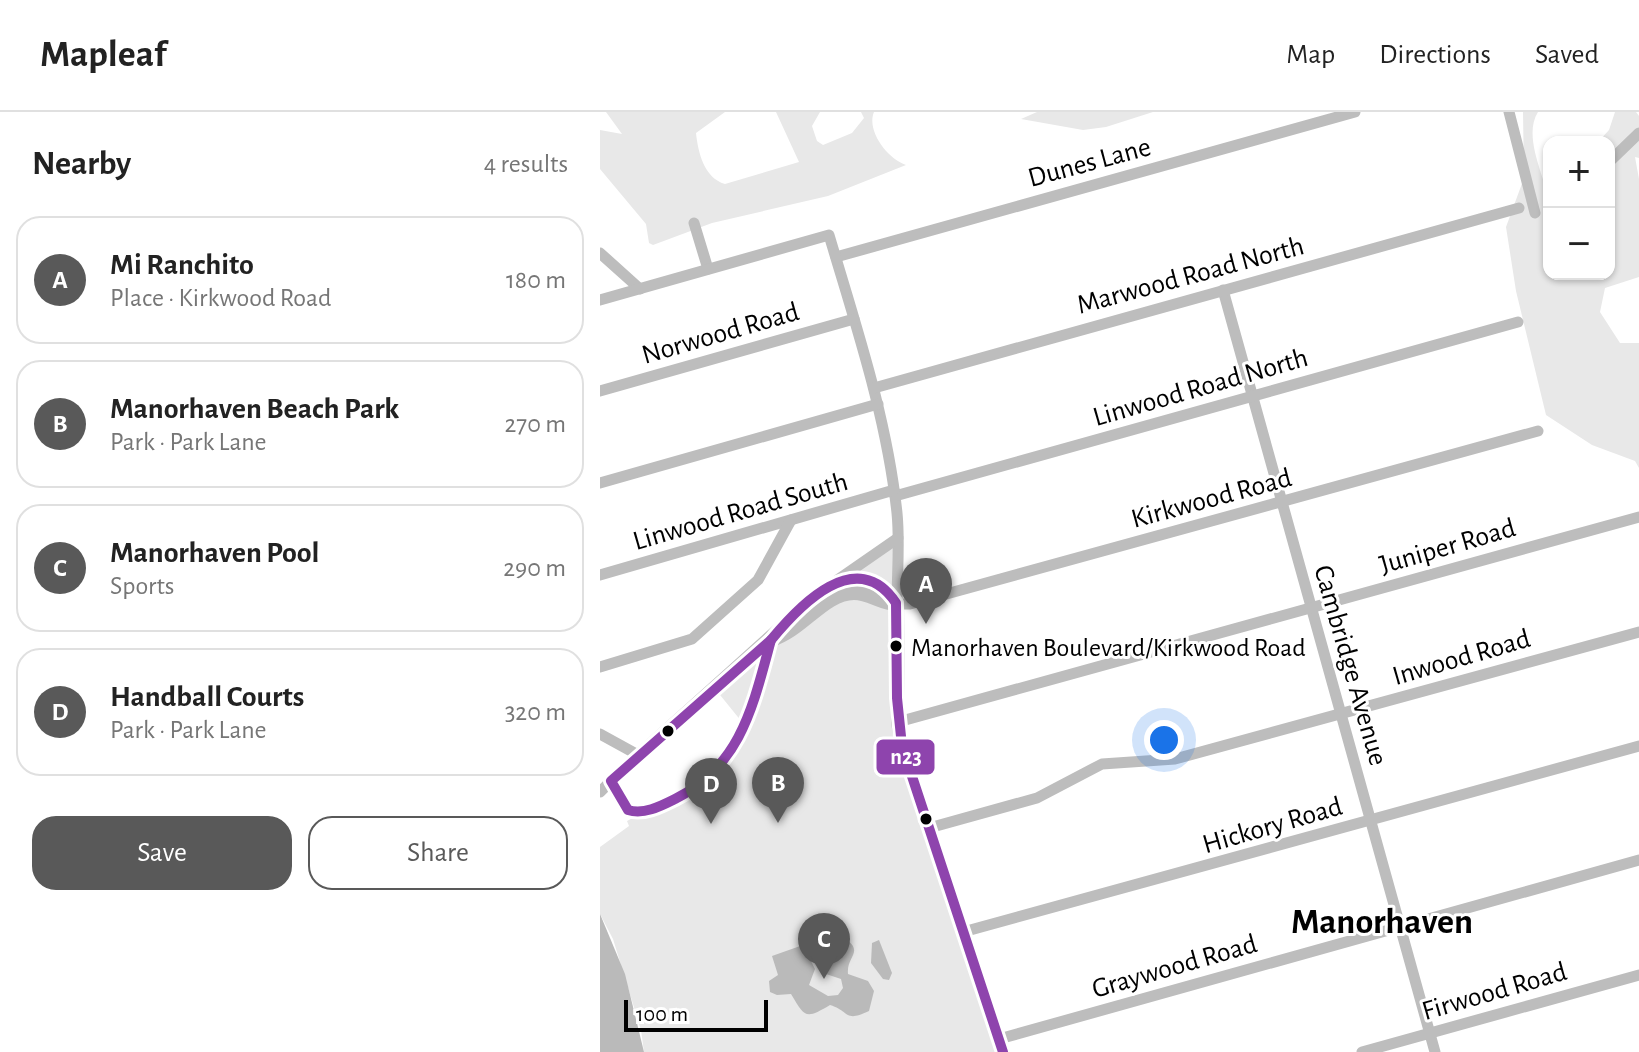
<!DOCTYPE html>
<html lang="en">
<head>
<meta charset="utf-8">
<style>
  body { margin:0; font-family:"Alegreya Sans",sans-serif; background:#f2f2f2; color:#222 }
  .controls { position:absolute; right:24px; top:24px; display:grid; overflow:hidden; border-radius:16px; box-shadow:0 2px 6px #0004 }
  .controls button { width:72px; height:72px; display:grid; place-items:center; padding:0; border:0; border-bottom:2px solid #e0e0e0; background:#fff; color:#222; font:40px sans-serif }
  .scale { position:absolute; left:24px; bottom:20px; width:144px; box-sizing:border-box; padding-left:8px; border:4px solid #000; border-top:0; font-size:22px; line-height:28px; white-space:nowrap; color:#000; -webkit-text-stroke:6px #fff; paint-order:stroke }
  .you { position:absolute; left:564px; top:628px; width:28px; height:28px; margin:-20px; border:6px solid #fff; border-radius:50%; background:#1a73e8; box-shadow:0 0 0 12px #1a73e833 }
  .badge { display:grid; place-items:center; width:52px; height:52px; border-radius:50%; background:#595959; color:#fff; font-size:26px; font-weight:700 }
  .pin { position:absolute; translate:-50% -66px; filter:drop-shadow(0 2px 4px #0008) }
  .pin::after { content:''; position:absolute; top:42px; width:28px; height:24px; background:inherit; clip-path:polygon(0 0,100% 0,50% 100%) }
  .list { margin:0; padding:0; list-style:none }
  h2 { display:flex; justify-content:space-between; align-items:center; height:104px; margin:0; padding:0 32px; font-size:34px }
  h2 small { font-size:26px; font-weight:400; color:#767676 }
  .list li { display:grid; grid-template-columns:52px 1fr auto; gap:24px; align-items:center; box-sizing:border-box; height:128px; margin:0 16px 16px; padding:0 16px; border:2px solid #e0e0e0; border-radius:24px }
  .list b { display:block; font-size:30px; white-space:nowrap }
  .list p { margin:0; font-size:26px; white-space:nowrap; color:#767676 }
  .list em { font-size:26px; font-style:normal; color:#767676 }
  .actions { display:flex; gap:16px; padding:24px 32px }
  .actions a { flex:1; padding:18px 0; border:2px solid #595959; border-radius:24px; text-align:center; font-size:28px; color:#595959 }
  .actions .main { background:#595959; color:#fff }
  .map { position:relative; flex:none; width:1039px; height:940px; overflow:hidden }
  header { display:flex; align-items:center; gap:48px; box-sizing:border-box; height:112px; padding:0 40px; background:#fff; border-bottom:2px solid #e0e0e0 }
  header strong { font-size:38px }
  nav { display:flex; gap:44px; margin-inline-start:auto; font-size:28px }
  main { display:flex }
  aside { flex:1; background:#fff }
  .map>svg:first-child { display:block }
</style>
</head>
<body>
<header>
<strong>Mapleaf</strong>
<nav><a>Map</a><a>Directions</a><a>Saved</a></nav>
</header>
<main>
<aside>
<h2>Nearby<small>4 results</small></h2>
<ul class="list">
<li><span class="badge">A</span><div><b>Mi Ranchito</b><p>Place · Kirkwood Road</p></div><em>180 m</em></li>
<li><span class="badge">B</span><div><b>Manorhaven Beach Park</b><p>Park · Park Lane</p></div><em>270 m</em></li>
<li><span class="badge">C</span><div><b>Manorhaven Pool</b><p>Sports</p></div><em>290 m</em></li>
<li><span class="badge">D</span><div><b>Handball Courts</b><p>Park · Park Lane</p></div><em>320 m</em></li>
</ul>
<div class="actions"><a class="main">Save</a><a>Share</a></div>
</aside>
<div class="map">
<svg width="1039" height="940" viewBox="0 0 1039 940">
  <rect width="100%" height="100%" fill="#fff"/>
  <g fill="#e8e8e8">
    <path d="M6 0H125L96 21C98 40 104 66 125 72L199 50 176 0H220L212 14 217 29 223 33 252 21 264 6 261 0H274C266 19 288 47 306 53L228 84 112 111 53 133 49 131 46 112 0 57V18L22 22Z"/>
    <path d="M437 0H553L506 15 483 18 421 7Z"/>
    <path d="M923 0H938C922 25 946 66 949 91 952 114 949 139 949 162H1009V30H998L1009 18 1015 0H1036L1039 4V46L1035 45 1039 67V165L1005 176 1000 200 1020 231H1039V356L1035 349 992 333 946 303 916 179 906 115 924 66Z"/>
    <path d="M298 426V610L403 940H44L41 918 13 827 0 802V735L29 714 27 709 98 671 146 615 116 578 154 544 163 552 171 528Z"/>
  </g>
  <g fill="#bababa">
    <path d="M0 802 25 862 44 940H0Z"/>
    <path d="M239 823C268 839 246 843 248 862L268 869 274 879 269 899C244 911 250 899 230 893 205 908 205 905 191 882L177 883 170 880 169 869 178 863 172 844 203 833 215 857 209 873 228 884 238 883 243 876 241 867 223 861C217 847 221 827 239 823Z"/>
    <path d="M279 828 292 861 289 868 283 867 271 851 272 831Z"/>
  </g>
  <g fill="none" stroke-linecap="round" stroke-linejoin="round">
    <g stroke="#bdbdbd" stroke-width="11">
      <path d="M909 0 935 101"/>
      <path d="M1009 50 1039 21"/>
      <path d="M94 111 108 157"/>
      <path d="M0 141 40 177"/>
      <path d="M236 145 755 0"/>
      <path d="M623 178 835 940"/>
      <path d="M0 188 229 123C256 214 287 306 297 401 300 431 297 462 297 492H310L938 319"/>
      <path d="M274 276 919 96"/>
      <path d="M0 279 254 207"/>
      <path d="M0 371 278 292"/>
      <path d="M295 384 918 210"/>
      <path d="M0 463 294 378"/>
      <path d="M236 469 298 426"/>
      <path d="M0 555 92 527 158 468 191 408"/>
      <path d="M298 610 1039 405"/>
      <path d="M0 622 40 644"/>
      <path d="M0 680 11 669 28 698C41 705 56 695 69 689 142 655 151 598 171 528"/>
      <path d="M329 716 437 686 502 652 575 647 1039 520"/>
      <path d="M363 820 1039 634"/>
      <path d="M399 927 1039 748"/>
      <path d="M762 940 1039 863"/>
    </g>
    <g stroke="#bdbdbd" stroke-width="14">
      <path d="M297 492 298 610 302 634 403 940"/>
      <path d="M171 528C203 518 224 481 254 481 270 481 281 492 297 492"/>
      <path d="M11 669 224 477C253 462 277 465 297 492"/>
    </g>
    <defs>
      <g id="bus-1">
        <path d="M171 528C153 594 141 654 75 687 61 694 44 703 28 698L11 669Z"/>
        <path d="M171 528C199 494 257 432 296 491L297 586 302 634 403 940"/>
      </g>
    </defs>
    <use href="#bus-1" stroke="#fff" stroke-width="16"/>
    <use href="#bus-1" stroke="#8e44ad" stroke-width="10"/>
  </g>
  <g fill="#000" stroke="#fff" stroke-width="3">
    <circle cx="296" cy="534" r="7"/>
    <circle cx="68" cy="619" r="7"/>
    <circle cx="326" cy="707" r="7"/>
  </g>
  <g text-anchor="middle" stroke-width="6" stroke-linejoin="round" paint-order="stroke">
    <g font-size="26" fill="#000" stroke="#fff" text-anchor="start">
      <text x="311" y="544">Manorhaven Boulevard/Kirkwood Road</text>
    </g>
    <g font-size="28" fill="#000" stroke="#fff">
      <text transform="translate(489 49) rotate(-15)" y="10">Dunes Lane</text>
      <text transform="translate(590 162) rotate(-15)" y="10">Marwood Road North</text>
      <text transform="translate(120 220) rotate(-16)" y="10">Norwood Road</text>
      <text transform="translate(600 274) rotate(-16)" y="10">Linwood Road North</text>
      <text transform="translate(611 385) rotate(-15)" y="10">Kirkwood Road</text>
      <text transform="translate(140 398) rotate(-16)" y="10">Linwood Road South</text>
      <text transform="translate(847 433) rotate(-16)" y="10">Juniper Road</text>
      <text transform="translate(861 544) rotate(-16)" y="10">Inwood Road</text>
      <text transform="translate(752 553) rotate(74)" y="10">Cambridge Avenue</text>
      <text transform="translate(672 712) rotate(-16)" y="10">Hickory Road</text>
      <text transform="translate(574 853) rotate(-16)" y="10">Graywood Road</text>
      <text transform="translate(894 878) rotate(-16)" y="10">Firwood Road</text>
    </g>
    <g font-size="36" font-weight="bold" fill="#000" stroke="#fff">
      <text x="782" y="821">Manorhaven</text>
    </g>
  </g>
  <rect stroke="#fff" stroke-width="3" x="275" y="626" width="61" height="38" rx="8" fill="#8e44ad"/>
  <g font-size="22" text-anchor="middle" font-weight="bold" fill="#fff">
    <text x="306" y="652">n23</text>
  </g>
</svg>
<div class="controls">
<button>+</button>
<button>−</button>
</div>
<div class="scale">100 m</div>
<div class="you"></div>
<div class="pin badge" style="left:326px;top:512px">A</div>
<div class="pin badge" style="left:178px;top:711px">B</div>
<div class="pin badge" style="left:224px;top:867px">C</div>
<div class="pin badge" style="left:111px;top:712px">D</div>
</div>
</main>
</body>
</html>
